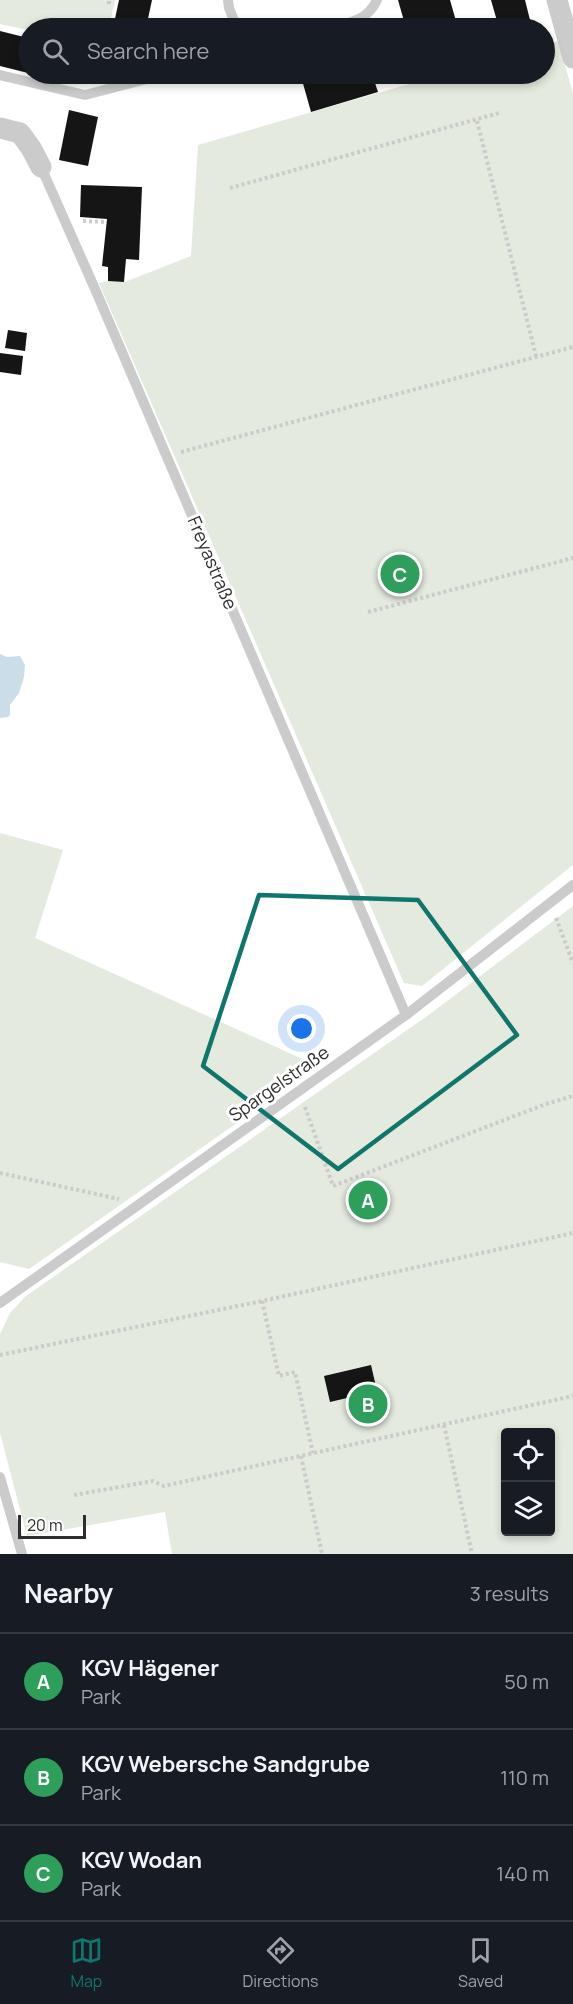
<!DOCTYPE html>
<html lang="en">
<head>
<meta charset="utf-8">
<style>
  body { margin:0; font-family:Manrope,sans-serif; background:#20242c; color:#f1f3f6 }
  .controls { position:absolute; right:18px; bottom:18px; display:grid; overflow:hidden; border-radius:6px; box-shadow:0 3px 9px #0003 }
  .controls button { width:54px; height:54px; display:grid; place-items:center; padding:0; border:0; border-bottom:2px solid #363941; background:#171b24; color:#f1f3f6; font:30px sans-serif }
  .scale { position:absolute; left:18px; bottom:15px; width:68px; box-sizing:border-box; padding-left:6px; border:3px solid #2e2e2e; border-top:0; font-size:16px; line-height:21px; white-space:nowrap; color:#2e2e2e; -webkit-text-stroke:4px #fff; paint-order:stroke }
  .you { position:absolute; left:302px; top:1029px; width:21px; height:21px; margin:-15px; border:4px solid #fff; border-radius:50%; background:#1a73e8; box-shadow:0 0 0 9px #1a73e833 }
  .badge { display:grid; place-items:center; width:39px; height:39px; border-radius:50%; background:#0f766e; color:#fff; font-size:20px; font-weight:700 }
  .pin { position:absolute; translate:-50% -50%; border:3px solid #fff; box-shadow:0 2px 6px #0006 }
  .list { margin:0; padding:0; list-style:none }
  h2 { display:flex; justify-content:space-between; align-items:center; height:78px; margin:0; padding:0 24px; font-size:26px }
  h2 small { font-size:20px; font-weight:400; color:#9ea1a6 }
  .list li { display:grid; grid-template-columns:39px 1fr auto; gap:18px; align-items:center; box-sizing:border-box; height:96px; padding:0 24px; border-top:2px solid #363941 }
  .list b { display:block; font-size:22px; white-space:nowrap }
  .list p { margin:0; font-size:20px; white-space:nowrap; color:#9ea1a6 }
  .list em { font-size:20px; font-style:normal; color:#9ea1a6 }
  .icon { flex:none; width:33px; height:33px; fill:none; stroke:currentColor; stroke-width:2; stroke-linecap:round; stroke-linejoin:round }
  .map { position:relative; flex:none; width:573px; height:1554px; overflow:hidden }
  .search { position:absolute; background:#171b24; box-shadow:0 3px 9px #0003; left:18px; right:18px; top:18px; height:66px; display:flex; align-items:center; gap:15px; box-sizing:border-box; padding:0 21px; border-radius:33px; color:#9ea1a6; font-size:22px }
  .sheet { height:366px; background:#171b24 }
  nav { display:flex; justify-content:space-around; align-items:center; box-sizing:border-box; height:84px; border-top:2px solid #363941; background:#171b24; font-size:16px; color:#9ea1a6 }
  nav a { display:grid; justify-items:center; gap:3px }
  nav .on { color:#0f766e }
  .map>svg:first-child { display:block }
</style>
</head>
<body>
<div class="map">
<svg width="573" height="1554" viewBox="0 0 573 1554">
  <rect width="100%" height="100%" fill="#fff"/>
  <g fill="#e4eadd" fill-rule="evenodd">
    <path d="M0 0H115L109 28H28V30L0 24Z"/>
    <path d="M558 41 573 93V865L422 986 404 983 99 283 108 281 125 282 191 256 198 145 444 74H544L545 45Z"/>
    <path d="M0 833 63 850 35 938 318 1066 29 1269 0 1262Z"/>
    <path d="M573 906V1554H172L165 1512 27 1536 0 1433V1334L10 1313 26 1296 430 1014ZM506 1432H550V1532H506Z"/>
  </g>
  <path fill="#cbdde9" d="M0 654 7 657 20 656 25 665 24 677 19 693 10 705V715L8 717 0 718Z"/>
  <g fill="#151515">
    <path d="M119 0H152L146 28H113Z"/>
    <path d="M398 0H450L458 28H406Z"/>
    <path d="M491 0H525L530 20 499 28Z"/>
    <path d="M0 31 28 38V73L0 66Z"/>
    <path d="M36 74H79L77 84Z"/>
    <path d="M323 74H372L378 92 311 112 302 80Z"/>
    <path d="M69 110 98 117 88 166 59 160Z"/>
    <path d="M81 185 142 187 139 260 126 259 124 282 108 281V267L102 266 107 219 80 217Z"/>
    <path d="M8 330 27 333 25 351 5 348Z"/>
    <path d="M0 353 23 356 21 375 0 372Z"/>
    <path d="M371 1365 377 1391 330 1402 324 1376Z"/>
  </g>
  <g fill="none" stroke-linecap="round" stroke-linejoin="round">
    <g stroke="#cbcbcb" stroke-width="4" stroke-dasharray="3 3" stroke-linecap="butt">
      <path d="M109 4V0"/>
      <path d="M477 121 536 356"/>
      <path d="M230 188 499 113"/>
      <path d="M83 221 107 222"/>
      <path d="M181 452 573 347"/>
      <path d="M368 612 573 558"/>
      <path d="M556 918 573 963"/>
      <path d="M305 1107 333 1186 546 1104 573 1096"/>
      <path d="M0 1173 119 1199"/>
      <path d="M262 1301 279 1376 295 1372 313 1453"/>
      <path d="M0 1355 262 1301 573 1233"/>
      <path d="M444 1425 472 1554"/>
      <path d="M301 1456 322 1554"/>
      <path d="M74 1495 153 1481 164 1486 573 1396"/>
    </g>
    <g stroke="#cbcbcb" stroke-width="10">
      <path d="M228 0 229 8 237 28"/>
      <path d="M330 28C350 23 368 20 377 0"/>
      <path d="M0 75 85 95 166 74"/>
      <path d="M41 167 95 289 406 1015"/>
      <path d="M0 1303 406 1015 573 885"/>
      <path d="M0 1477 22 1554"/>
    </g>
    <g stroke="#cbcbcb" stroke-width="21">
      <path d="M557 0 573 58"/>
      <path d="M0 128 20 133 31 148 41 167"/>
    </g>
  </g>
  <path fill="none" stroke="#0f766e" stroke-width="4.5" stroke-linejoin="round" d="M259 895 418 900 517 1035 338 1169 203 1066Z"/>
  <g text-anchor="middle" stroke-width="6" stroke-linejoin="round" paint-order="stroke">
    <g font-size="18" fill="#2e2e2e" stroke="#fff">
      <text transform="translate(212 563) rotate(67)" y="6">Freyastraße</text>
      <text transform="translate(279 1084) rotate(-35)" y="6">Spargelstraße</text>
    </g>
  </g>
</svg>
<div class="controls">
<button><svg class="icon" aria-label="locate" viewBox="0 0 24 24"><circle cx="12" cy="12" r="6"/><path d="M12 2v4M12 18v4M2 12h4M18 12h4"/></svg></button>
<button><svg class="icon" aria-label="layers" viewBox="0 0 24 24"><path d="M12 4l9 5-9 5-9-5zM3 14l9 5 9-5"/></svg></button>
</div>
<div class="scale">20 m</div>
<div class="you"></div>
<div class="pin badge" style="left:368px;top:1200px;background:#2e9e5b">A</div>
<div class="pin badge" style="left:368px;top:1404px;background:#2e9e5b">B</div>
<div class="pin badge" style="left:400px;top:574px;background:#2e9e5b">C</div>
<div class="search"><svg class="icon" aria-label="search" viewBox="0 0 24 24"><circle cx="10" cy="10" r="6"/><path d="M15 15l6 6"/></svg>Search here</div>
</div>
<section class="sheet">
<h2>Nearby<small>3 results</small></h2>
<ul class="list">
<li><span class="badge" style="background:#2e9e5b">A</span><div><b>KGV Hägener</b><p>Park</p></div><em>50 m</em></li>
<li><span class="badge" style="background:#2e9e5b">B</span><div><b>KGV Webersche Sandgrube</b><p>Park</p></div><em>110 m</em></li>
<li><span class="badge" style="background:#2e9e5b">C</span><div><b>KGV Wodan</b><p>Park</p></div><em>140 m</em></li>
</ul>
</section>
<nav>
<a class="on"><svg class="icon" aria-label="map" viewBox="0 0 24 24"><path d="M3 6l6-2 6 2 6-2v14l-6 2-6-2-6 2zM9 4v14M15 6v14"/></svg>Map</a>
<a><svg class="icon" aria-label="directions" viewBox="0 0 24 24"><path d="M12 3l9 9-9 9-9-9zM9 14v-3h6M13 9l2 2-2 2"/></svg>Directions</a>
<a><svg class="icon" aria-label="saved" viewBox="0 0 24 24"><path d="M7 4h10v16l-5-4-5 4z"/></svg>Saved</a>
</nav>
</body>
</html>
